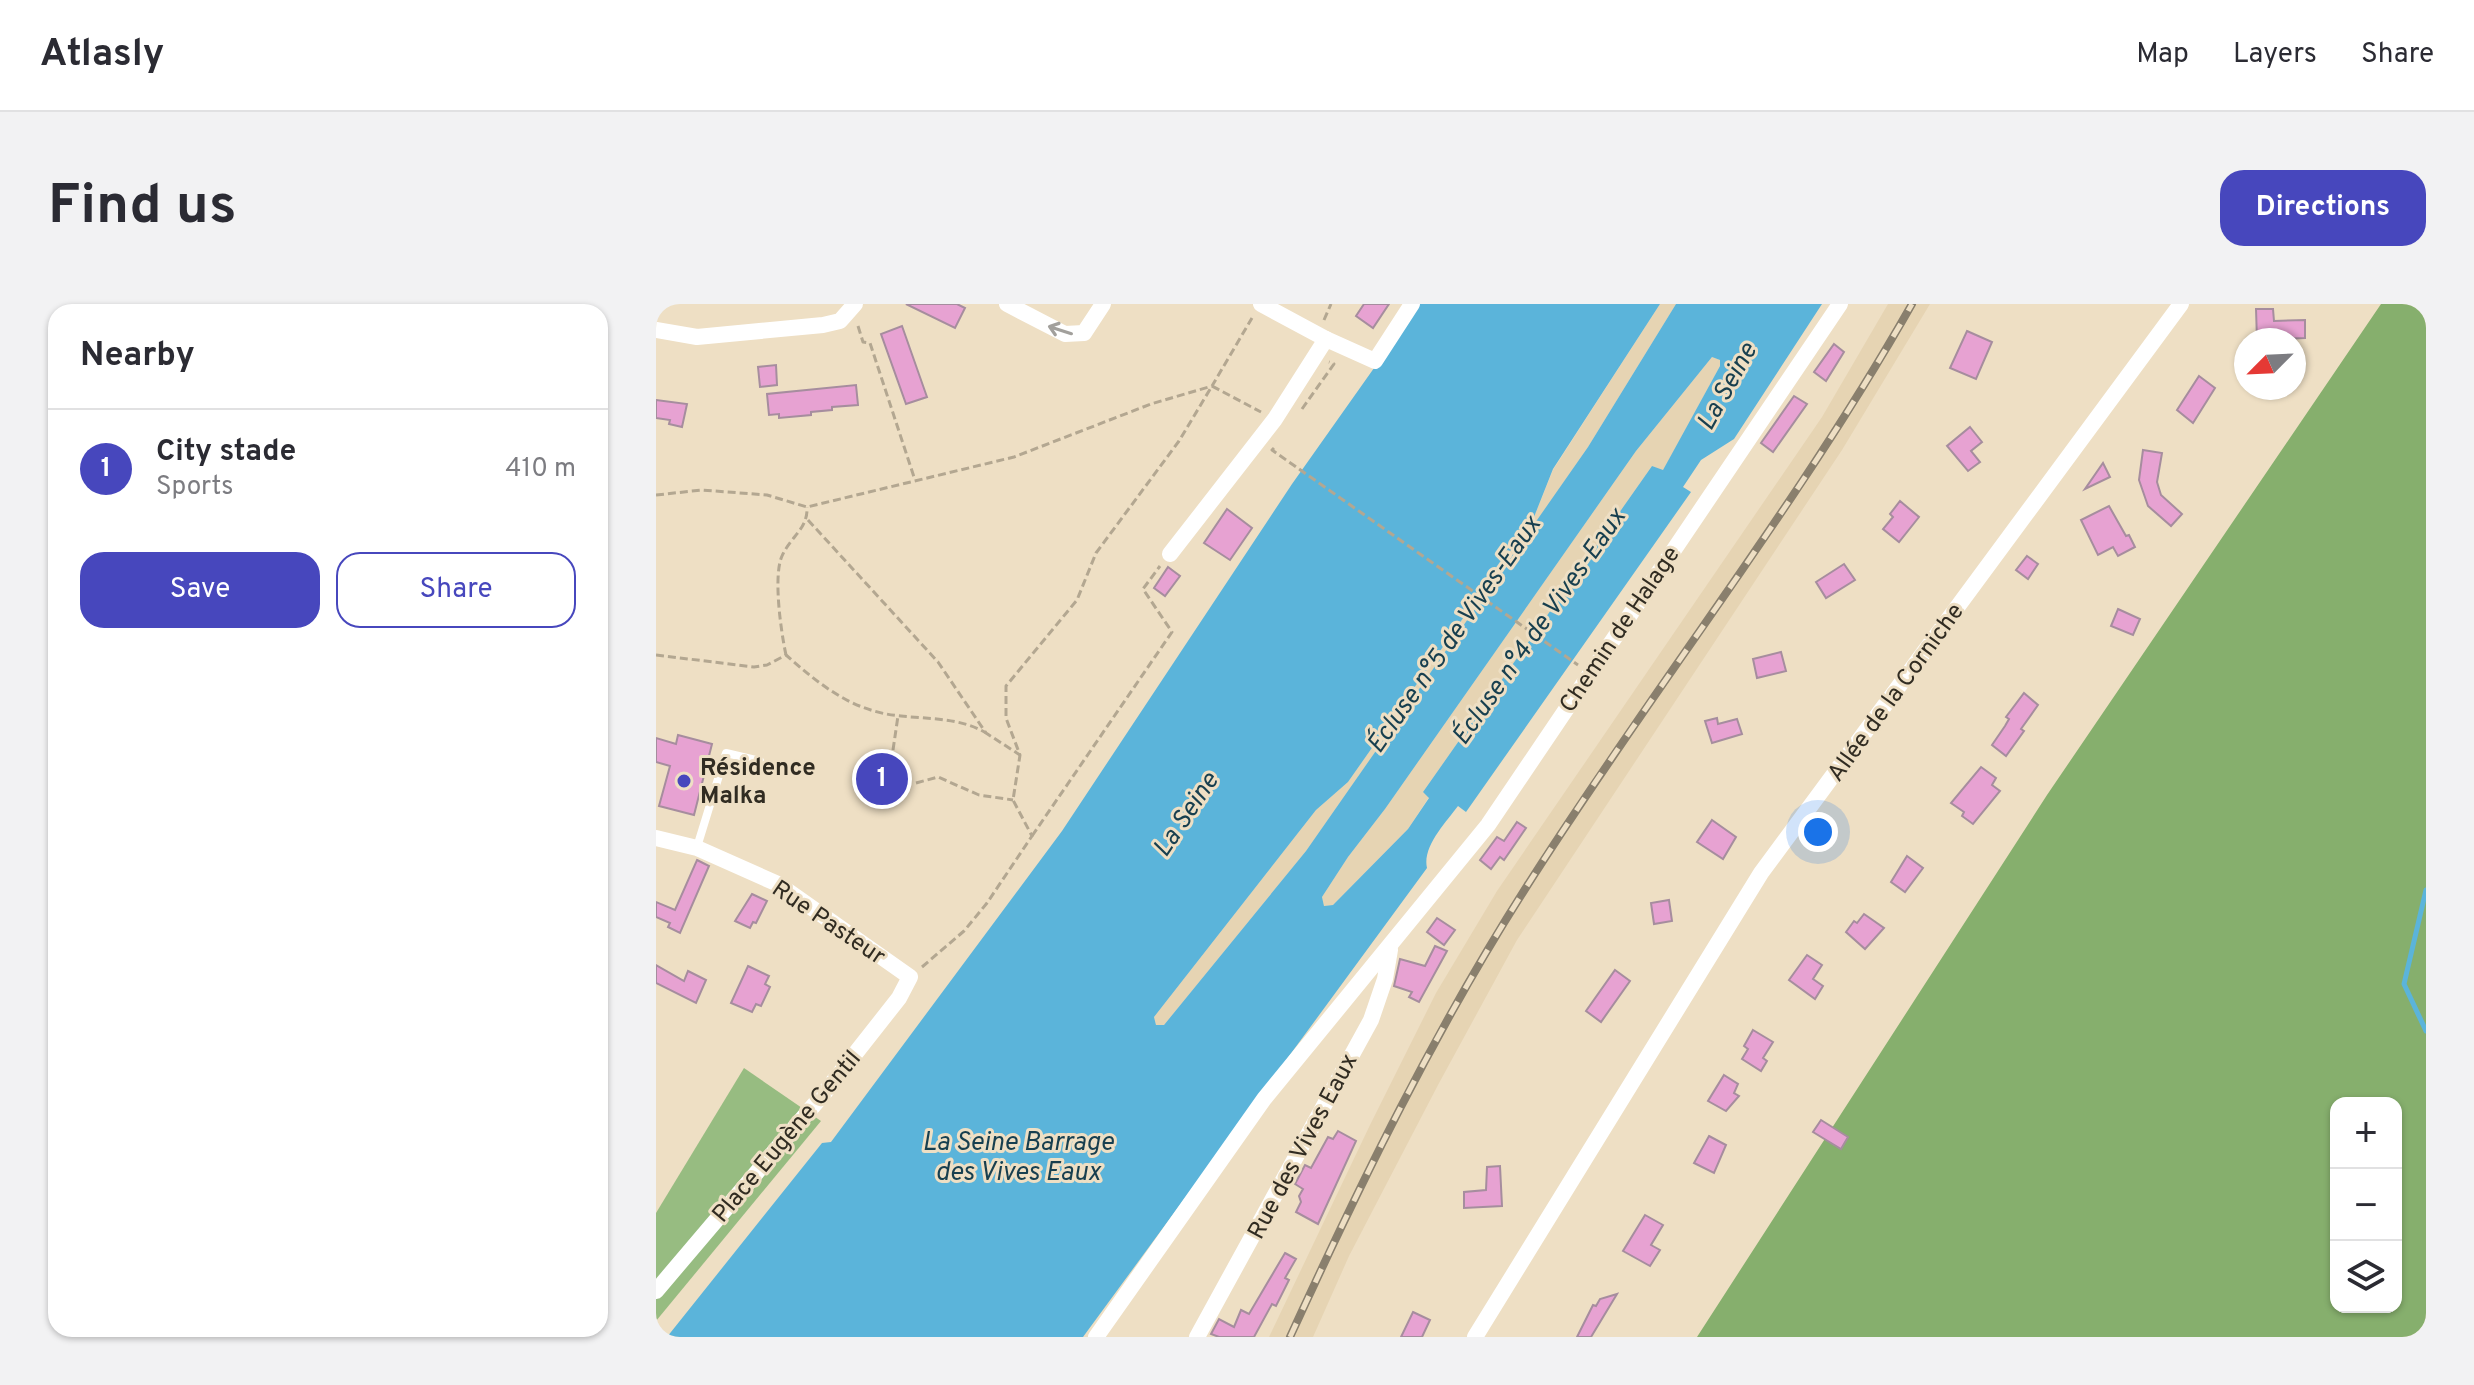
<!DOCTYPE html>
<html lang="en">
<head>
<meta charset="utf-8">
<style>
  body { margin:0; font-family:Overpass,sans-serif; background:#f2f2f3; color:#2b2b33 }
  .controls { position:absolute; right:24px; bottom:24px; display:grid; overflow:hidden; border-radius:16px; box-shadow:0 2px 6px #0004 }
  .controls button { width:72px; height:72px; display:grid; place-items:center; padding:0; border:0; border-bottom:2px solid #e1e1e2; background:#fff; color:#2b2b33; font:40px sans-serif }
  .compass { position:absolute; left:1578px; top:24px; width:72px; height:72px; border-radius:50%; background:#fff; box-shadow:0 2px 6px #0004; rotate:246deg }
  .you { position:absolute; left:1162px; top:528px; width:28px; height:28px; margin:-20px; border:6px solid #fff; border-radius:50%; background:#1a73e8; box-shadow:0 0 0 12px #1a73e833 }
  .badge { display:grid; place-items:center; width:52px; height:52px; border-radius:50%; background:#4747bd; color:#fff; font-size:26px; font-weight:700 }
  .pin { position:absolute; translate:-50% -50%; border:4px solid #fff; box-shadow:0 2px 8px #0006 }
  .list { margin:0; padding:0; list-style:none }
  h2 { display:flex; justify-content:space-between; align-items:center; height:104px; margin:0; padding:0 32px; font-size:34px }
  h2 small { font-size:26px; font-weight:400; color:#7c7c81 }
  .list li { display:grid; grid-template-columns:52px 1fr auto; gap:24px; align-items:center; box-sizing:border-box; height:120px; padding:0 32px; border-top:2px solid #e1e1e2 }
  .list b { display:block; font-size:30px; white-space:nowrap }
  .list p { margin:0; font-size:26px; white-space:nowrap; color:#7c7c81 }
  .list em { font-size:26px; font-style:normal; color:#7c7c81 }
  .actions { display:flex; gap:16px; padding:24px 32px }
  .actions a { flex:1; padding:18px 0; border:2px solid #4747bd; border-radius:24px; text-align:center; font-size:28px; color:#4747bd }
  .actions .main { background:#4747bd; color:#fff }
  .icon { flex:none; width:44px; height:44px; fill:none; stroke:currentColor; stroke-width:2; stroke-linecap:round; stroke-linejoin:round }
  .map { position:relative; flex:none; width:1770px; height:1033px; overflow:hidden; border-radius:24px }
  header { display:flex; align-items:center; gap:48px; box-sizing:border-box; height:112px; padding:0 40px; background:#fff; border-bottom:2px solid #e1e1e2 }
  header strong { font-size:38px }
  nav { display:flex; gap:44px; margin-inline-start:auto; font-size:28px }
  .intro { display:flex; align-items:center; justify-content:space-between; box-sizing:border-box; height:192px; padding:0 48px }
  h1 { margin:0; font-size:56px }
  .button { padding:20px 36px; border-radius:24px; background:#4747bd; color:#fff; font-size:28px; font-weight:700 }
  main { display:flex; gap:48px; padding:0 48px }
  aside { flex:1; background:#fff; border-radius:24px; box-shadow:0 2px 6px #0004 }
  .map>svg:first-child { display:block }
</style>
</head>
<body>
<header>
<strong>Atlasly</strong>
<nav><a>Map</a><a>Layers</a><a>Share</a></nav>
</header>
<div class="intro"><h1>Find us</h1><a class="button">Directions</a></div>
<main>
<aside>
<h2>Nearby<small></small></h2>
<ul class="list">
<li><span class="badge">1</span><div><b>City stade</b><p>Sports</p></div><em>410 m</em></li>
</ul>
<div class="actions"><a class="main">Save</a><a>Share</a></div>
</aside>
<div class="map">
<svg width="1770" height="1033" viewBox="0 0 1770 1033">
  <rect width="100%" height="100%" fill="#eedfc4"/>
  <g fill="#e6d4b3">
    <path d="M1004 0H1020L932 143 883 214 650 547 508 721H500L498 713 660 506 692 478 878 213 897 166Z"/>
    <path d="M1232 0H1274L1186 146 861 636 782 781 693 952 657 1033H613L714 821 780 689 841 587 1166 113Z"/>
    <path d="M1056 53 1064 56V62L1007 167 996 162 767 488 773 493 752 525 677 601 668 602 666 593 692 553 729 505 980 147Z"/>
  </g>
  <g fill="#97bc81">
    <path d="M216 450 252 482 236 501 199 468Z"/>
    <path d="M88 764 165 817 0 1017V909Z"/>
  </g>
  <path fill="#86af6d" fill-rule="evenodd" d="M1725 0H1770V1033H1041L1391 491ZM1680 799H1740V1003H1680Z"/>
  <path fill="#5bb4da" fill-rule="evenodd" d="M760 0H1004L897 165 878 213 692 478 660 506 498 713 500 721H508L650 547 932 143 1020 0H1166L1078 135 1045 156 1027 183 1035 188 810 508 802 502C790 518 766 543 771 564L427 1033H11L166 839 175 838 406 527 636 180 740 33ZM1056 53 1064 56V62L1007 166 996 162 767 488 773 494 752 525 677 601 668 602 666 593 692 553 729 505 980 147Z"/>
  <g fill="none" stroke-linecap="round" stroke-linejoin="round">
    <path stroke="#5bb4da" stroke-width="5" d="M1770 586 1748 680 1770 727"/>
  </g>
  <g fill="#e7a2d2" stroke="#a68d9e" stroke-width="2">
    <path d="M250 0H301L309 4 299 24Z"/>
    <path d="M708 0H733L717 24 700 12Z"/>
    <path d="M1600 5H1617L1618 17 1649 16V34L1601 36Z"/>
    <path d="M246 22 271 93 250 100 225 30Z"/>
    <path d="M1311 27 1336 38 1320 75 1294 64Z"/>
    <path d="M1178 40 1188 48 1170 77 1158 68Z"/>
    <path d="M120 61 121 81 104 83 102 63Z"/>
    <path d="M1543 72 1559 84 1537 119 1521 106Z"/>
    <path d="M200 81 202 101 176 103V106L155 108V111L123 114V110L113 111 111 90Z"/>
    <path d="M1138 92 1151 100 1117 148 1105 139Z"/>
    <path d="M0 96 31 100 26 123 13 120 14 116 0 114Z"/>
    <path d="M1314 123 1326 138 1315 147 1324 158 1312 167 1291 142Z"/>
    <path d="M1487 146 1506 149 1501 178 1505 191 1526 210 1515 222 1492 202 1483 176Z"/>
    <path d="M1447 159 1454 173 1429 185Z"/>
    <path d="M1244 197 1263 213 1243 238 1227 225 1237 213 1234 210Z"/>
    <path d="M1453 202 1470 232 1473 231 1479 243 1462 252 1457 243 1442 251 1425 216Z"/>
    <path d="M571 205 596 224 574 256 548 239Z"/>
    <path d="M1371 252 1382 260 1372 275 1360 266Z"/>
    <path d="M1188 260 1199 276 1170 294 1160 278Z"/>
    <path d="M512 263 524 272 509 292 498 284Z"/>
    <path d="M1462 305 1484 315 1477 331 1455 322Z"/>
    <path d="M1125 348 1130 367 1101 374 1097 355Z"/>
    <path d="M1368 389 1382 401 1365 425 1368 427 1350 452 1336 441 1349 422 1353 415 1350 413Z"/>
    <path d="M1061 414 1062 420 1081 415 1086 430 1056 439 1049 417Z"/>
    <path d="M22 431 56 440 38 511 3 502 14 462 0 458V434L20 440Z"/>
    <path d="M1325 463 1340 474 1336 481 1344 487 1317 520 1306 512 1308 508 1295 499Z"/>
    <path d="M1056 516 1080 533 1067 555 1041 538Z"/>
    <path d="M861 518 870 524 848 556 844 553 835 565 824 556 841 533 848 537Z"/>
    <path d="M1251 552 1267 564 1249 588 1235 578Z"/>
    <path d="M41 556 53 562 24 629 12 623 14 619 0 613V598L19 606Z"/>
    <path d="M96 590 111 597 100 619 97 618 94 624 79 617Z"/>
    <path d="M1013 596 1016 617 998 620 995 599Z"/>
    <path d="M1208 610 1228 624 1209 645 1190 628 1198 617 1201 619Z"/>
    <path d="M781 614 799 626 788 641 771 628Z"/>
    <path d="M779 642 791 647 763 698 753 693 756 688 738 682 744 655 769 662Z"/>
    <path d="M1151 651 1166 661 1157 675 1167 682 1159 695 1133 676Z"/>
    <path d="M0 661 28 677 32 667 50 676 40 699 0 679Z"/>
    <path d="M92 662 113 672 109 680 114 683 105 702 100 700 96 708 75 699Z"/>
    <path d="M959 666 974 677 945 718 930 707Z"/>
    <path d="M1097 726 1117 738 1107 754 1111 757 1105 767 1086 755 1092 745 1088 742Z"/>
    <path d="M1068 771 1082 780 1078 789 1083 792 1070 807 1052 797Z"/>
    <path d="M1165 816 1192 833 1185 845 1157 828Z"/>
    <path d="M682 827 700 837 662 920 640 908 645 898 643 892 647 885 639 880 649 861 655 864 672 833 677 835Z"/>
    <path d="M1053 832 1070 841 1058 869 1038 859Z"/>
    <path d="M844 862 846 902 808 904V888L830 886 831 863Z"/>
    <path d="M989 911 1007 921 995 941 1004 946 994 962 967 947Z"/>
    <path d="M629 949 640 955 629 974 633 976 620 1002 616 1000 598 1033H563L555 1030 563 1015 578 1023 585 1006 593 1010Z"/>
    <path d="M961 990 935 1033H921L937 1001 940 1002 944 995Z"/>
    <path d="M757 1008 774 1016 766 1033H745Z"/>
  </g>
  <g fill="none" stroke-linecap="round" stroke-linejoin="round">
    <g stroke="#b3a791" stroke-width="3" stroke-dasharray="8 4" stroke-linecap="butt">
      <path d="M668 16 675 0"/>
      <path d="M202 22 207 38 214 39 259 176"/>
      <path d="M646 105 678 60 673 58"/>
      <path d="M618 144 616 146 922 361"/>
      <path d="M0 191 46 186 111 191 151 203 358 153 495 100 556 82 596 14"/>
      <path d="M152 216 282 358 330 429 364 451"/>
      <path d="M0 351 98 363 111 361 130 351C164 381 197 408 245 412 273 415 306 414 330 429"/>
      <path d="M130 351C125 328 117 272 126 252 135 232 152 225 151 203"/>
      <path d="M237 446 242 412"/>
      <path d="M260 479 282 473 323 491 357 496"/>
      <path d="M376 532 516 328 487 285 504 262"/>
      <path d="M266 663 308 627 331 599 376 532 357 496 364 451 350 414V382L421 296 440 249 523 137 556 82 605 108"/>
    </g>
    <path stroke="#fff" stroke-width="8" d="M41 543 70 449 104 457"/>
    <g stroke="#fff" stroke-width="16">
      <path d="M351 0 409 30 428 29 447 0"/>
      <path d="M605 0 670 35 719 57 756 0"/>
      <path d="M0 26 41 33 167 21 184 17 199 0"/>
      <path d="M514 250 619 115 670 35"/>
      <path d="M0 534 41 544 122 580 254 673 243 694 169 788 0 987"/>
      <path d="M440 1033 608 795 832 521 1184 0"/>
      <path d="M541 1033 715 716 729 675 734 646"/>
      <path d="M819 1033 1105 569 1525 0"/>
    </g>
    <defs>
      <path id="rail" d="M634 1033C705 878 779 726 871 582 996 385 1141 203 1256 0"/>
    </defs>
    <use href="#rail" stroke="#897f6d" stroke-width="8"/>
    <use href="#rail" stroke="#eedfc4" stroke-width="5" stroke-dasharray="15" stroke-linecap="butt"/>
  </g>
  <defs><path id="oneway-shaft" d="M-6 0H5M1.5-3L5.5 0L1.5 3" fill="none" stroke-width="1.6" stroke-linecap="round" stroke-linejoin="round" transform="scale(2)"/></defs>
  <use stroke="#a2a09c" href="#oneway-shaft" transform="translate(404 26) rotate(-162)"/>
  <circle fill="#4747bd" stroke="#eedfc4" stroke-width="3" cx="28" cy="477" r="8"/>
  <g text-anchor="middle" stroke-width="6" stroke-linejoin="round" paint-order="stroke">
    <g font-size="24" fill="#312c22" stroke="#eedfc4">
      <text transform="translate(963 325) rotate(-56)" y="8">Chemin de Halage</text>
      <text transform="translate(1239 388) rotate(-54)" y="8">Allée de la Corniche</text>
      <text transform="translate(173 618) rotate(34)" y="8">Rue Pasteur</text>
      <text transform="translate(130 832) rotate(-50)" y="8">Place Eugène Gentil</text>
      <text transform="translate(646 842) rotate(-62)" y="8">Rue des Vives Eaux</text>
    </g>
    <g font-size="24" font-weight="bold" fill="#312c22" stroke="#eedfc4" text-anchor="start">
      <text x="44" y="471">Résidence<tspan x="44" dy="28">Malka</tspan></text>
    </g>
    <g font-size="26" font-style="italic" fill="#173f4f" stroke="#eedfc4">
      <text transform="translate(1070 82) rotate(-61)" y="9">La Seine</text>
      <text transform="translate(882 322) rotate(-55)" y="9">Écluse n°4 de Vives-Eaux</text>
      <text transform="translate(797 330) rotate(-55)" y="9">Écluse n°5 de Vives-Eaux</text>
      <text transform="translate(529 510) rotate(-56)" y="9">La Seine</text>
      <text x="362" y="846">La Seine Barrage<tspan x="362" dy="30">des Vives Eaux</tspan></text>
    </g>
  </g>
</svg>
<div class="controls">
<button>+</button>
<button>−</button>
<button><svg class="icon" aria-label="layers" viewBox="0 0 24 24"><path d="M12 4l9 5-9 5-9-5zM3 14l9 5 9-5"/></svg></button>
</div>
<svg class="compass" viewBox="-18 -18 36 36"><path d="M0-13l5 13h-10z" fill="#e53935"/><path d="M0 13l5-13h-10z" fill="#7c7c81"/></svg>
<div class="you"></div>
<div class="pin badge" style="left:226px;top:475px">1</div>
</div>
</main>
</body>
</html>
